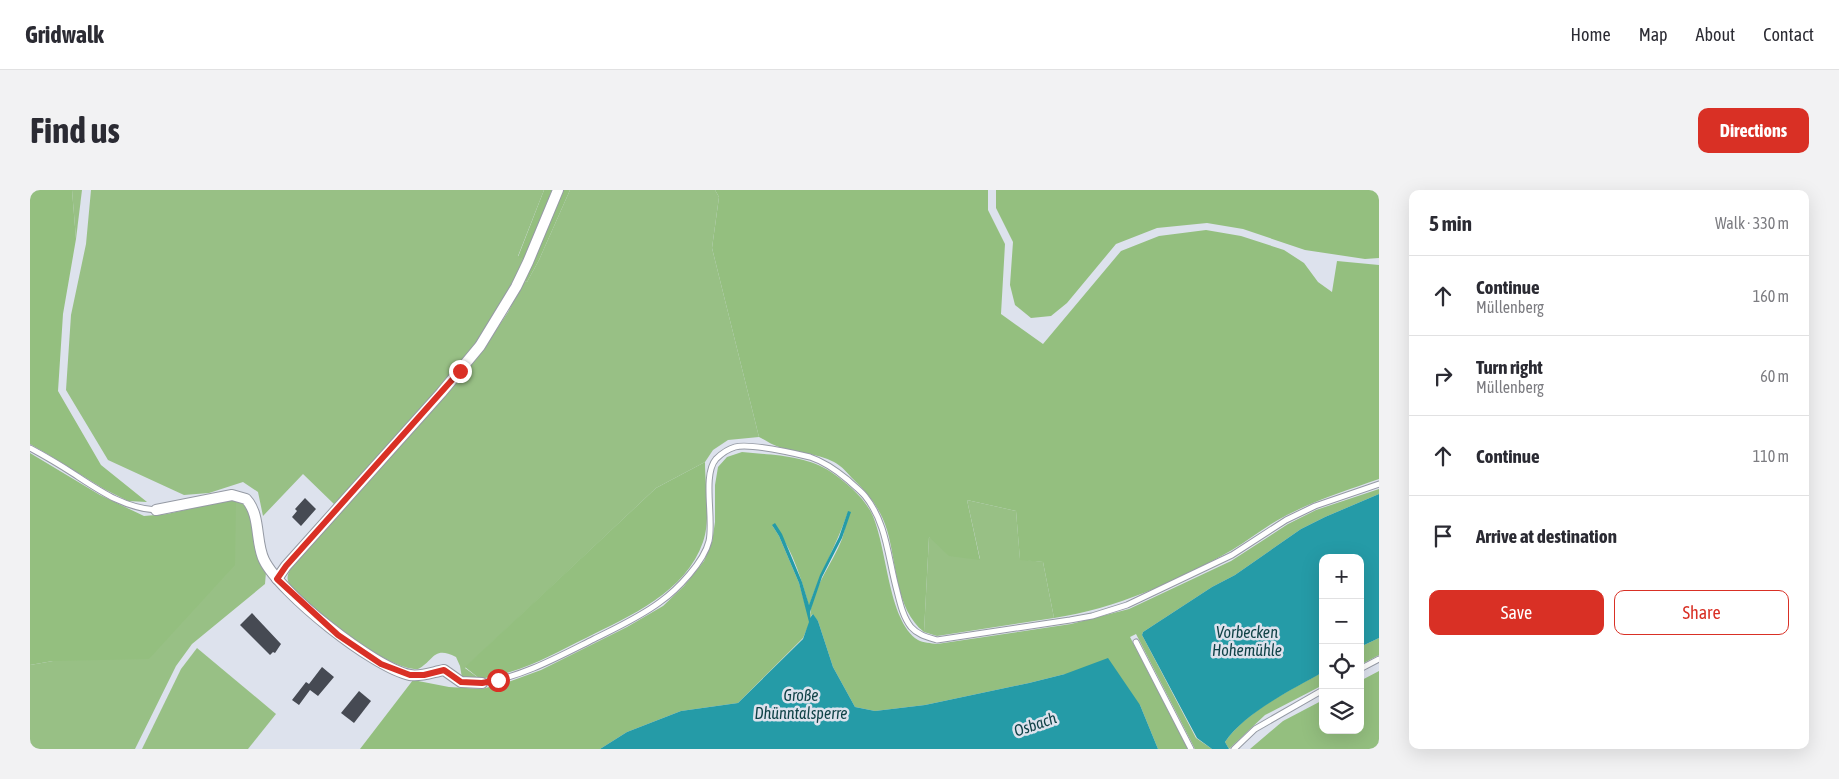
<!DOCTYPE html>
<html lang="en">
<head>
<meta charset="utf-8">
<style>
  body { margin:0; font-family:"Asap Condensed",sans-serif; background:#f2f2f3; color:#2b2b33 }
  .controls { position:absolute; right:15px; bottom:15px; display:grid; overflow:hidden; border-radius:10px; box-shadow:0 5px 20px #0002 }
  .controls button { width:45px; height:45px; display:grid; place-items:center; padding:0; border:0; border-bottom:1px solid #e1e1e2; background:#fff; color:#2b2b33; font:25px sans-serif }
  .stop { position:absolute; width:15px; height:15px; margin:-11px; border:4px solid #d93025; border-radius:50%; background:#fff }
  .stop.end { background:#d93025; border-color:#fff; box-shadow:0 1px 5px #0008 }
  .list { margin:0; padding:0; list-style:none }
  h2 { display:flex; justify-content:space-between; align-items:center; height:65px; margin:0; padding:0 20px; font-size:21px }
  h2 small { font-size:16px; font-weight:400; color:#7c7c81 }
  .list li { display:grid; grid-template-columns:32px 1fr auto; gap:15px; align-items:center; box-sizing:border-box; height:80px; padding:0 20px; border-top:1px solid #e1e1e2 }
  .list b { display:block; font-size:19px; white-space:nowrap }
  .list p { margin:0; font-size:16px; white-space:nowrap; color:#7c7c81 }
  .list em { font-size:16px; font-style:normal; color:#7c7c81 }
  .actions { display:flex; gap:10px; padding:15px 20px }
  .actions a { flex:1; padding:11px 0; border:1px solid #d93025; border-radius:10px; text-align:center; font-size:18px; color:#d93025 }
  .actions .main { background:#d93025; color:#fff }
  .icon { flex:none; width:28px; height:28px; fill:none; stroke:currentColor; stroke-width:2; stroke-linecap:round; stroke-linejoin:round }
  .map { position:relative; flex:none; width:1349px; height:559px; overflow:hidden; border-radius:10px }
  header { display:flex; align-items:center; gap:30px; box-sizing:border-box; height:70px; padding:0 25px; background:#fff; border-bottom:1px solid #e1e1e2 }
  header strong { font-size:24px }
  nav { display:flex; gap:28px; margin-inline-start:auto; font-size:18px }
  .intro { display:flex; align-items:center; justify-content:space-between; box-sizing:border-box; height:120px; padding:0 30px }
  h1 { margin:0; font-size:35px }
  .button { padding:12px 22px; border-radius:10px; background:#d93025; color:#fff; font-size:18px; font-weight:700 }
  main { display:flex; gap:30px; padding:0 30px }
  aside { flex:1; background:#fff; border-radius:10px; box-shadow:0 5px 20px #0002 }
  .map>svg:first-child { display:block }
</style>
</head>
<body>
<header>
<strong>Gridwalk</strong>
<nav><a>Home</a><a>Map</a><a>About</a><a>Contact</a></nav>
</header>
<div class="intro"><h1>Find us</h1><a class="button">Directions</a></div>
<main>
<div class="map">
<svg width="1349" height="559" viewBox="0 0 1349 559">
  <rect width="100%" height="100%" fill="#dde2ed"/>
  <g fill="#98c085">
    <path d="M42 0H52L46 49Z"/>
    <path d="M61 0H514L488 66 494 70 469 117 447 152 426 179 305 315 273 284 233 326 228 302 213 292 179 303 154 305 78 270 36 200 41 125 56 54Z"/>
    <path d="M540 0H685L689 7 682 58 729 247 698 250 683 260 675 272 626 298 435 478 450 489 432 488 430 476 426 467C403 455 404 471 388 479 359 480 304 434 282 416 275 409 261 401 258 391 256 385 261 378 265 373L415 206 450 164 478 122 494 91 497 92 509 70Z"/>
    <path d="M937 310 986 321 990 369 1013 372 1024 428 907 446 894 442 899 347 950 369Z"/>
    <path d="M206 311 215 315 221 328 236 382 235 394 162 454 146 476 105 559H0V475L23 471Z"/>
    <path d="M167 458 246 524 218 559H112L151 479Z"/>
  </g>
  <g fill="#94bf7f">
    <path d="M0 0H42L46 49 33 124 28 201 71 275 117 312 98 311 74 299 19 265 0 254Z"/>
    <path d="M514 0H522L494 70 488 67Z"/>
    <path d="M533 0H540L509 70 497 92 494 91Z"/>
    <path d="M685 0H958V20L975 54 971 124 1013 154 1091 61 1129 46 1176 40 1211 46 1254 60 1274 73 1288 92 1302 102 1307 71 1349 75V289C1318 300 1286 310 1257 325 1237 335 1220 349 1202 360 1148 391 1085 419 1024 428L1013 372 990 370 986 321 937 310 950 370 919 366 899 347 894 442C865 419 867 373 857 340 851 320 839 304 824 290 818 284 812 276 804 272 787 263 767 263 749 257 742 255 735 250 729 247L682 58 689 7Z"/>
    <path d="M966 0H1349V68L1335 69 1275 60 1213 39 1177 33 1127 38 1086 54 1037 113 1021 126 1001 128 985 115 980 95 983 52 966 18Z"/>
    <path d="M712 262C741 265 776 265 801 282 816 292 833 307 841 322 858 356 857 430 888 450 893 453 901 453 907 454L1041 434 1099 419 1201 371 1258 334 1286 320 1349 299V304L1295 327 1271 339 1205 385 1182 397 1113 442 1112 445 1166 548 1182 559H1165L1106 444 1100 447 1158 559H1128L1110 515 1035 484 999 493 895 515 845 521 825 517 803 477 788 431 782 424 780 430C780 400 802 375 812 349 815 341 816 330 818 322 807 354 790 383 779 416 772 391 761 353 742 335L749 346 769 393 780 432 773 448 708 513 651 521 597 542 570 559H330L383 490 419 497 452 499 481 491 511 480 597 437 633 416 654 396 674 371 682 352 685 332V295L688 277 697 267Z"/>
    <path d="M0 263 70 305 114 326 137 324 203 309 206 311 205 375 119 469 23 471 0 475Z"/>
    <path d="M675 272C675 296 681 330 673 352 656 402 600 426 556 448 531 460 507 474 480 482 471 485 460 487 450 489L435 477 626 298Z"/>
    <path d="M1349 448V465L1330 475V457Z"/>
    <path d="M1349 481V559H1220L1253 531 1293 510V540H1330V491Z"/>
    <path d="M1293 482V495L1235 525 1199 559 1195 552C1215 522 1262 499 1293 482Z"/>
  </g>
  <g fill="#259ba7">
    <path d="M1349 304V448L1330 457V368H1293V482C1262 500 1215 522 1195 552L1199 559H1182L1167 548 1112 445 1113 442 1182 397 1205 385 1271 339 1295 327Z"/>
    <path d="M818 321 821 322 812 348 792 387 780 422V428L783 424 788 431 803 477 825 517 845 521 895 515 999 493 1035 484 1078 468 1110 515 1128 559H570L597 542 651 521 708 513 773 449 779 432 769 393 749 346 742 335 745 333 752 344 772 392 779 415 790 385 809 347Z"/>
  </g>
  <g fill="#464a53">
    <path d="M275 308 286 319 271 336 262 327 267 321 265 319Z"/>
    <path d="M222 423 251 454 245 463 243 462 240 465 210 435Z"/>
    <path d="M292 477 304 487 288 506 280 500 269 515 262 510 276 492 279 494Z"/>
    <path d="M329 501 341 511 324 533 311 523Z"/>
  </g>
  <g fill="none" stroke-linecap="round" stroke-linejoin="round">
    <defs>
      <g id="service">
        <path d="M0 258C15 266 30 275 44 284 70 301 94 318 126 320"/>
        <path d="M1106 452 1161 559"/>
        <path d="M1330 479 1349 469"/>
        <path d="M452 493C492 487 528 467 564 449 586 438 610 427 630 412 647 400 674 372 679 351 684 329 672 285 686 269 691 264 698 259 705 257 720 253 763 263 780 267 795 272 806 280 818 290 823 295 830 300 835 306 857 333 858 369 867 401 870 413 873 427 881 437 888 445 897 447 907 450L1040 430 1062 426 1097 415 1202 365 1256 330 1285 316 1349 294"/>
        <path d="M1204 559 1225 539 1293 500"/>
      </g>
      <g id="minor">
        <path d="M126 320 202 305 216 309C231 325 225 352 234 370 250 403 344 478 380 485 391 487 403 482 414 480L431 492 452 493"/>
        <path d="M247 389 256 376 411 203 450 156 486 97 498 72 528 0"/>
      </g>
    </defs>
    <use href="#service" stroke="#959aa4" stroke-width="7"/>
    <use href="#minor" stroke="#959aa4" stroke-width="12"/>
    <use href="#service" stroke="#fff" stroke-width="5"/>
    <use href="#minor" stroke="#fff" stroke-width="10"/>
  </g>
  <g fill="none" stroke-linecap="round" stroke-linejoin="round">
    <path stroke="#d93025" stroke-width="6" d="M430 181 256 376 247 389 308 445 351 474 380 485H394L414 480 431 492 452 493 468 490"/>
  </g>
  <g text-anchor="middle" stroke-width="5" stroke-linejoin="round" paint-order="stroke">
    <g font-size="16" font-style="italic" fill="#104247" stroke="#dde2ed">
      <text x="1217" y="448">Vorbecken<tspan x="1217" dy="18">Hohemühle</tspan></text>
      <text x="771" y="511">Große<tspan x="771" dy="18">Dhünntalsperre</tspan></text>
      <text transform="translate(1005 534) rotate(-19)" y="6">Osbach</text>
    </g>
  </g>
</svg>
<div class="controls">
<button>+</button>
<button>−</button>
<button><svg class="icon" aria-label="locate" viewBox="0 0 24 24"><circle cx="12" cy="12" r="6"/><path d="M12 2v4M12 18v4M2 12h4M18 12h4"/></svg></button>
<button><svg class="icon" aria-label="layers" viewBox="0 0 24 24"><path d="M12 4l9 5-9 5-9-5zM3 14l9 5 9-5"/></svg></button>
</div>
<div class="stop" style="left:468px;top:490px"></div>
<div class="stop end" style="left:430px;top:181px"></div>
</div>
<aside>
<h2>5 min<small>Walk · 330 m</small></h2>
<ul class="list">
<li><svg class="icon" aria-label="ahead" viewBox="0 0 24 24"><path d="M12 20V5M6 11l6-6 6 6"/></svg><div><b>Continue</b><p>Müllenberg</p></div><em>160 m</em></li>
<li><svg class="icon" aria-label="right" viewBox="0 0 24 24"><path d="M7 20v-9h11M14 6l5 5-5 5"/></svg><div><b>Turn right</b><p>Müllenberg</p></div><em>60 m</em></li>
<li><svg class="icon" aria-label="ahead" viewBox="0 0 24 24"><path d="M12 20V5M6 11l6-6 6 6"/></svg><div><b>Continue</b></div><em>110 m</em></li>
<li><svg class="icon" aria-label="arrive" viewBox="0 0 24 24"><path d="M6 21V4h12l-3 4 3 4H6"/></svg><div><b>Arrive at destination</b></div></li>
</ul>
<div class="actions"><a class="main">Save</a><a>Share</a></div>
</aside>
</main>
</body>
</html>
